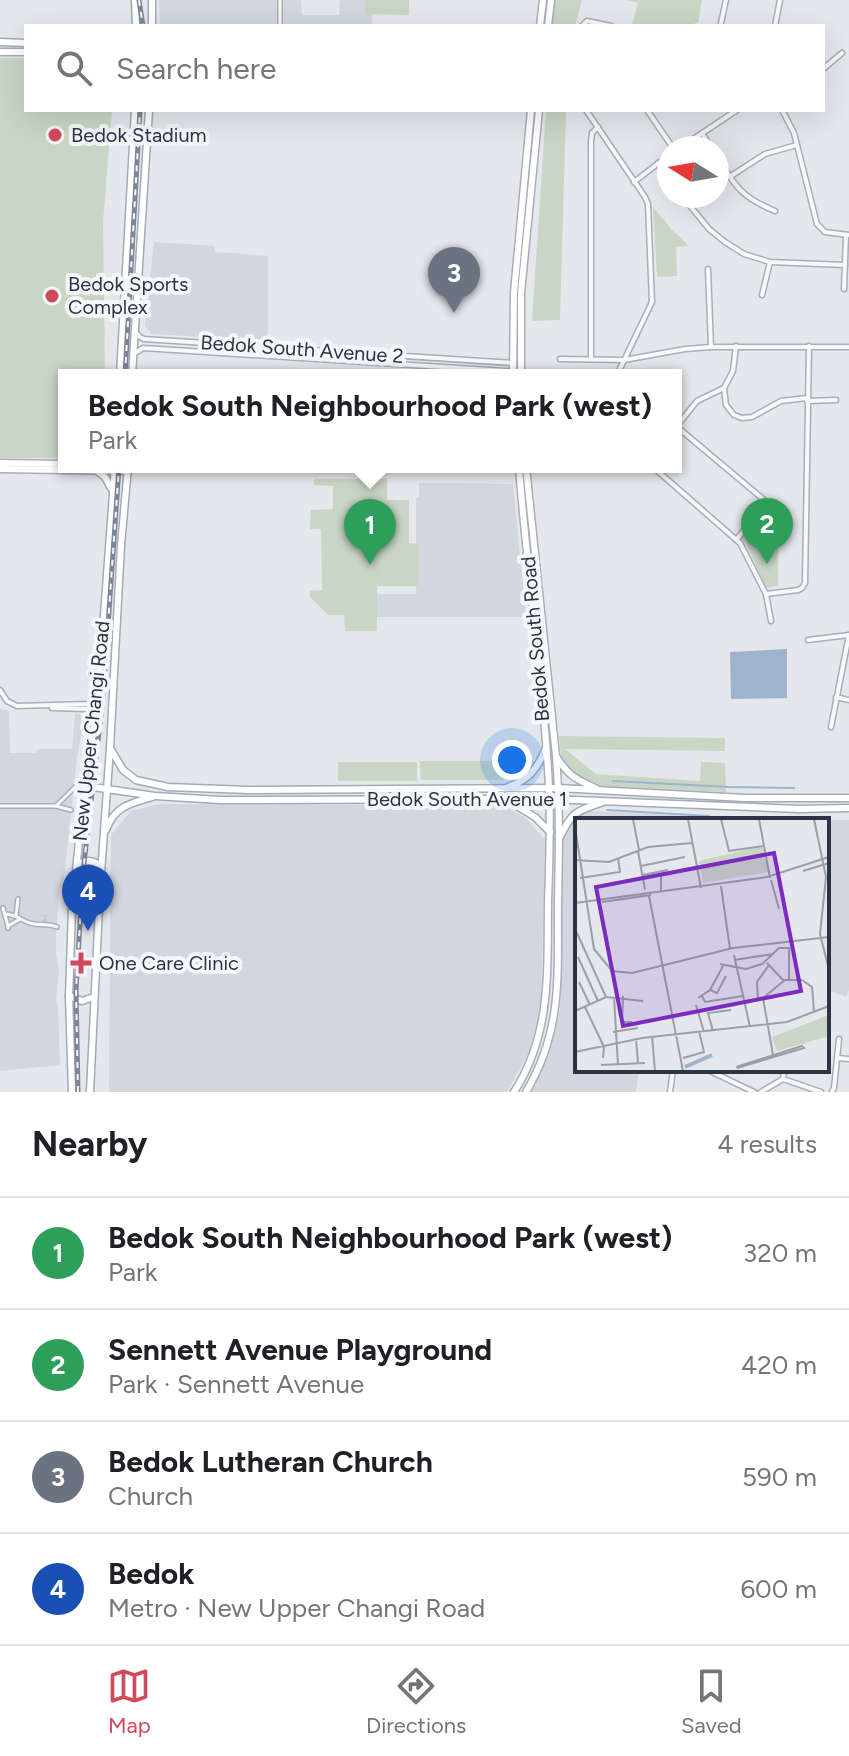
<!DOCTYPE html>
<html lang="en">
<head>
<meta charset="utf-8">
<style>
  body { margin:0; font-family:Figtree,sans-serif; background:#f2f2f2; color:#202124 }
  .compass { position:absolute; left:657px; top:136px; width:72px; height:72px; border-radius:50%; background:#fff; box-shadow:0 8px 32px #0002; rotate:281deg }
  .you { position:absolute; left:512px; top:760px; width:28px; height:28px; margin:-20px; border:6px solid #fff; border-radius:50%; background:#1a73e8; box-shadow:0 0 0 12px #1a73e833 }
  .badge { display:grid; place-items:center; width:52px; height:52px; border-radius:50%; background:#d1495b; color:#fff; font-size:26px; font-weight:700 }
  .pin { position:absolute; translate:-50% -66px; filter:drop-shadow(0 2px 4px #0008) }
  .pin::after { content:''; position:absolute; top:42px; width:28px; height:24px; background:inherit; clip-path:polygon(0 0,100% 0,50% 100%) }
  .popup { position:absolute; left:58px; top:369px; width:624px; height:104px; box-sizing:border-box; display:grid; place-content:center; border-radius:0px; background:#fff; filter:drop-shadow(0 2px 6px #0005); font-size:26px; white-space:nowrap; color:#757577 }
  .popup b { font-size:30px; color:#202124 }
  .popup::after { content:''; position:absolute; left:50%; top:100%; margin-left:-16px; border:16px solid transparent; border-top-color:#fff }
  .list { margin:0; padding:0; list-style:none }
  h2 { display:flex; justify-content:space-between; align-items:center; height:104px; margin:0; padding:0 32px; font-size:34px }
  h2 small { font-size:26px; font-weight:400; color:#757577 }
  .list li { display:grid; grid-template-columns:52px 1fr auto; gap:24px; align-items:center; box-sizing:border-box; height:112px; padding:0 32px; border-top:2px solid #e0e0e0 }
  .list b { display:block; font-size:30px; white-space:nowrap }
  .list p { margin:0; font-size:26px; white-space:nowrap; color:#757577 }
  .list em { font-size:26px; font-style:normal; color:#757577 }
  .icon { flex:none; width:44px; height:44px; fill:none; stroke:currentColor; stroke-width:2; stroke-linecap:round; stroke-linejoin:round }
  .map { position:relative; flex:none; width:849px; height:1092px; overflow:hidden }
  .search { position:absolute; background:#fff; box-shadow:0 8px 32px #0002; left:24px; right:24px; top:24px; height:88px; display:flex; align-items:center; gap:20px; box-sizing:border-box; padding:0 28px; border-radius:0px; color:#757577; font-size:30px }
  .sheet { height:552px; background:#fff }
  nav { display:flex; justify-content:space-around; align-items:center; box-sizing:border-box; height:112px; border-top:2px solid #e0e0e0; background:#fff; font-size:22px; color:#757577 }
  nav a { display:grid; justify-items:center; gap:4px }
  nav .on { color:#d1495b }
  .map>svg:first-child { display:block }
</style>
</head>
<body>
<div class="map">
<svg width="849" height="1092" viewBox="0 0 849 1092">
  <rect width="100%" height="100%" fill="#e4e7ec"/>
  <g fill="#d2d6de">
    <path d="M159 0H301L302 15H339L340 0H372V26H160Z"/>
    <path d="M154 242 215 246V252L268 256V341L152 334 145 326Z"/>
    <path d="M419 483 513 484 526 617H375V594H416V498L419 497Z"/>
    <path d="M0 708 9 711 10 753H36L37 749H72L75 713 84 716 77 759 64 877 59 892 56 935V953L59 972 56 999 58 1007 60 1065 0 1071Z"/>
    <path d="M158 804 505 806 524 817 545 839 541 1002 538 1021 529 1052 507 1092H109L111 835 131 811Z"/>
    <path d="M590 811 770 820H577V1070H639L636 1092H531L550 1051 560 1011 563 839 574 817Z"/>
    <path d="M827 820H849V990L846 997 827 989Z"/>
  </g>
  <g fill="#c9d6c5">
    <path d="M365 0H409V15L365 14Z"/>
    <path d="M554 0H582L575 26H552Z"/>
    <path d="M628 0H702L698 23H695L694 26H637L632 25 638 3Z"/>
    <path d="M0 58H26V110H112L103 222 105 375H64V458H0Z"/>
    <path d="M546 110H566L560 320 532 321Z"/>
    <path d="M653 207 671 229 689 246 676 247 677 276 657 277Z"/>
    <path d="M314 479H387V500H409V543L418 544V586H377V631H345L344 615H328L310 597V591L322 590 321 529H310L311 510 333 509V486L314 485Z"/>
    <path d="M772 498 778 499V586L766 588 746 543 740 537Z"/>
    <path d="M559 736 725 738V751L565 749 596 774 700 781 701 762 725 763 726 792 600 786 573 773 568 768 561 755Z"/>
    <path d="M420 761H536L521 774 501 780H421Z"/>
    <rect x="338" y="762" width="79" height="19"/>
  </g>
  <path fill="#9fb4cc" d="M787 649V698L731 699 730 652Z"/>
  <g fill="none" stroke-linecap="round" stroke-linejoin="round">
    <g stroke="#9fb4cc" stroke-width="2">
      <path d="M613 781 729 787 794 788"/>
      <path d="M607 810 709 816"/>
      <path d="M731 817 794 820V817"/>
    </g>
    <path stroke="#bfc3cb" stroke-width="3" stroke-dasharray="3 1.5" stroke-linecap="butt" d="M45 926V915"/>
    <defs>
      <g id="pedestrian">
        <path d="M280 26V0"/>
        <path d="M0 806H56L71 810"/>
        <path d="M56 806 75 787"/>
        <path d="M3 908 8 926"/>
        <path d="M5 914C19 915 19 920 30 923 39 926 46 923 57 927"/>
        <path d="M16 915 18 899"/>
        <path d="M8 928V926L20 919"/>
      </g>
      <g id="minor">
        <path d="M721 23 726 0"/>
        <path d="M582 26 587 21 611 26"/>
        <path d="M775 26 780 0"/>
        <path d="M823 69 842 53"/>
        <path d="M586 110 645 197 648 204 652 302 617 375"/>
        <path d="M647 110 673 148"/>
        <path d="M782 110 794 133 817 224 825 232 849 235"/>
        <path d="M702 133 711 148"/>
        <path d="M680 148 737 110"/>
        <path d="M717 157C736 187 741 197 775 211"/>
        <path d="M658 163 669 178"/>
        <path d="M731 176 765 154 797 145"/>
        <path d="M634 182 669 155"/>
        <path d="M682 196 709 229 725 242 744 254 770 262 845 265"/>
        <path d="M708 269 711 347"/>
        <path d="M844 289 846 235"/>
        <path d="M762 295 770 262"/>
        <path d="M136 333 140 337 144 339 512 363"/>
        <path d="M736 346 733 371 724 388 726 405 734 415 742 418 752 417 781 401 807 398"/>
        <path d="M135 353 143 348 521 372"/>
        <path d="M560 359 624 360 685 349 711 347H849"/>
        <path d="M591 359V142L592 133 598 127"/>
        <path d="M807 401 836 400"/>
        <path d="M676 426 763 499V507L737 539"/>
        <path d="M677 426 697 401 724 388"/>
        <path d="M653 467 740 543 766 594 771 621"/>
        <path d="M766 594 798 590 802 588 805 583 809 346"/>
        <path d="M808 640 849 635"/>
        <path d="M0 690 7 701 17 706 89 704 97 699"/>
        <path d="M836 697 849 700"/>
        <path d="M52 708 87 709 95 715"/>
        <path d="M831 727 849 635"/>
        <path d="M838 1058 849 1059"/>
        <path d="M708 1070 754 1092"/>
        <path d="M783 1079 821 1092"/>
        <path d="M670 1092 673 1070"/>
        <path d="M761 1092 783 1079 784 1070"/>
        <path d="M832 1092 834 1088 839 1039"/>
      </g>
      <g id="secondary">
        <path d="M540 26 543 0"/>
        <path d="M548 26 551 0"/>
        <path d="M513 375 514 293 531 110"/>
        <path d="M521 375V293L539 110"/>
        <path d="M0 463 64 464"/>
        <path d="M0 469 128 471"/>
        <path d="M514 1092C552 1033 547 971 548 904 549 865 551 827 549 788 544 681 527 574 519 467"/>
        <path d="M526 1092C564 1028 557 973 558 902 559 853 560 805 556 756L526 467"/>
      </g>
      <g id="primary">
        <path d="M135 0 136 26"/>
        <path d="M152 26V0"/>
        <path d="M0 42 26 43"/>
        <path d="M0 52H26"/>
        <path d="M120 375 135 110"/>
        <path d="M132 375 149 110"/>
        <path d="M96 470 105 477 111 488"/>
        <path d="M110 748 123 770 136 780 168 787 248 790 559 788 745 798H849"/>
        <path d="M556 756C568 776 576 779 597 789"/>
        <path d="M86 786 155 796 220 800 549 799 799 809 849 808"/>
        <path d="M508 787C529 780 538 768 546 748"/>
        <path d="M507 800 535 817 550 832"/>
        <path d="M106 830C114 807 130 803 152 797"/>
        <path d="M559 839C572 811 575 812 603 802"/>
        <path d="M77 866C84 859 95 859 101 868"/>
        <path d="M69 996 82 1001 94 997"/>
        <path d="M72 1092 69 996 72 909 80 832 98 696 115 467"/>
        <path d="M90 1092 100 887 110 748 121 545 128 467"/>
      </g>
    </defs>
    <use href="#pedestrian" stroke="#a9aeb7" stroke-width="6"/>
    <use href="#minor" stroke="#a9aeb7" stroke-width="7"/>
    <use href="#secondary" stroke="#a9aeb7" stroke-width="9"/>
    <use href="#primary" stroke="#a3abb8" stroke-width="9"/>
    <use href="#pedestrian" stroke="#f7f8fa" stroke-width="3"/>
    <use href="#minor" stroke="#f7f8fa" stroke-width="4"/>
    <use href="#secondary" stroke="#fff" stroke-width="6"/>
    <use href="#primary" stroke="#fff" stroke-width="6"/>
    <defs>
      <g id="rail">
        <path d="M139 0 143 26"/>
        <path d="M125 375 140 110"/>
        <path d="M78 1092 76 990 83 872 103 697 119 467"/>
      </g>
    </defs>
    <use href="#rail" stroke="#7d8696" stroke-width="5"/>
    <use href="#rail" stroke="#f4f6f9" stroke-width="2" stroke-dasharray="6" stroke-linecap="butt"/>
  </g>
  <g fill="#d1495b" stroke="#f4f6f9" stroke-width="3">
    <circle cx="55" cy="135" r="8"/>
    <circle cx="52" cy="296" r="8"/>
    <path d="M77 951h8v8h8v8h-8v8h-8v-8h-8v-8h8z"/>
  </g>
  <g text-anchor="middle" stroke-width="8" stroke-linejoin="round" paint-order="stroke">
    <g font-size="20" fill="#2b3445" stroke="#f4f6f9" text-anchor="start">
      <text x="71" y="142">Bedok Stadium</text>
      <text x="68" y="291">Bedok Sports<tspan x="68" dy="23">Complex</tspan></text>
      <text x="99" y="970">One Care Clinic</text>
    </g>
    <g font-size="20" fill="#2b3445" stroke="#f4f6f9">
      <text transform="translate(302 349) rotate(4)" y="7">Bedok South Avenue 2</text>
      <text transform="translate(535 639) rotate(-95)" y="7">Bedok South Road</text>
      <text transform="translate(91 731) rotate(-84)" y="7">New Upper Changi Road</text>
      <text x="467" y="806">Bedok South Avenue 1</text>
    </g>
  </g>
  <g transform="translate(575 818)">
    <rect width="254" height="254" fill="#e4e7ec"/>
    <path d="M188 28 193 54 128 65 124 43ZM254 197V218L202 233 197 219Z" fill="#c9d6c5"/>
    <path fill="none" stroke="#9fb4cc" stroke-width="4" d="M110 249 137 237"/>
    <path fill="none" stroke="#9a9fa9" stroke-width="2" d="M58 1 64 32M113 1 126 70M146 1 154 33 188 28M184 1 195 60M239 1 251 59 245 116 254 152M0 9 19 131 37 153 57 155 158 130 254 119M63 33 70 72M0 42 34 44 73 29 117 25M66 48 110 39M228 53 254 45M68 57 93 52M5 60 45 54 43 40M196 62 204 91M146 68 155 131M86 73V56L121 49M74 78 108 253M27 84 76 77M0 85 192 59 254 39M2 115 31 179M159 137 175 209M3 139 23 183M159 142 198 136M192 145 209 163M145 146 171 151 187 146 204 130H214V162M227 162 237 169 239 193M4 164 15 187M135 172 142 175 151 158M48 178 47 204H57M127 178 130 184 168 178M39 179 43 247M123 180 135 172 148 148M188 180 198 237M188 180 210 162H227M183 181 182 164 194 147M121 187 129 214M10 189 29 229 28 240M0 193 31 179 68 183M138 213 133 195 156 192M38 214 63 210M77 218 80 253M61 221 63 245M0 234 67 220 212 204 254 188M108 240 129 234 124 213M26 247 70 245M161 249 227 228 229 230 162 250"/>
    <path fill="#7b2cbf" fill-opacity="0.15" stroke="#7b2cbf" stroke-width="4" d="M199 35 226 173 48 208 21 69Z"/>
    <rect width="254" height="254" fill="none" stroke="#2b3445" stroke-width="4"/>
  </g>
</svg>
<svg class="compass" viewBox="-18 -18 36 36"><path d="M0-13l5 13h-10z" fill="#e53935"/><path d="M0 13l5-13h-10z" fill="#757577"/></svg>
<div class="you"></div>
<div class="pin badge" style="left:370px;top:565px;background:#2e9e5b">1</div>
<div class="popup"><b>Bedok South Neighbourhood Park (west)</b>Park</div>
<div class="pin badge" style="left:767px;top:564px;background:#2e9e5b">2</div>
<div class="pin badge" style="left:454px;top:313px;background:#6b7280">3</div>
<div class="pin badge" style="left:88px;top:931px;background:#1a4fb4">4</div>
<div class="search"><svg class="icon" aria-label="search" viewBox="0 0 24 24"><circle cx="10" cy="10" r="6"/><path d="M15 15l6 6"/></svg>Search here</div>
</div>
<section class="sheet">
<h2>Nearby<small>4 results</small></h2>
<ul class="list">
<li><span class="badge" style="background:#2e9e5b">1</span><div><b>Bedok South Neighbourhood Park (west)</b><p>Park</p></div><em>320 m</em></li>
<li><span class="badge" style="background:#2e9e5b">2</span><div><b>Sennett Avenue Playground</b><p>Park · Sennett Avenue</p></div><em>420 m</em></li>
<li><span class="badge" style="background:#6b7280">3</span><div><b>Bedok Lutheran Church</b><p>Church</p></div><em>590 m</em></li>
<li><span class="badge" style="background:#1a4fb4">4</span><div><b>Bedok</b><p>Metro · New Upper Changi Road</p></div><em>600 m</em></li>
</ul>
</section>
<nav>
<a class="on"><svg class="icon" aria-label="map" viewBox="0 0 24 24"><path d="M3 6l6-2 6 2 6-2v14l-6 2-6-2-6 2zM9 4v14M15 6v14"/></svg>Map</a>
<a><svg class="icon" aria-label="directions" viewBox="0 0 24 24"><path d="M12 3l9 9-9 9-9-9zM9 14v-3h6M13 9l2 2-2 2"/></svg>Directions</a>
<a><svg class="icon" aria-label="saved" viewBox="0 0 24 24"><path d="M7 4h10v16l-5-4-5 4z"/></svg>Saved</a>
</nav>
</body>
</html>
